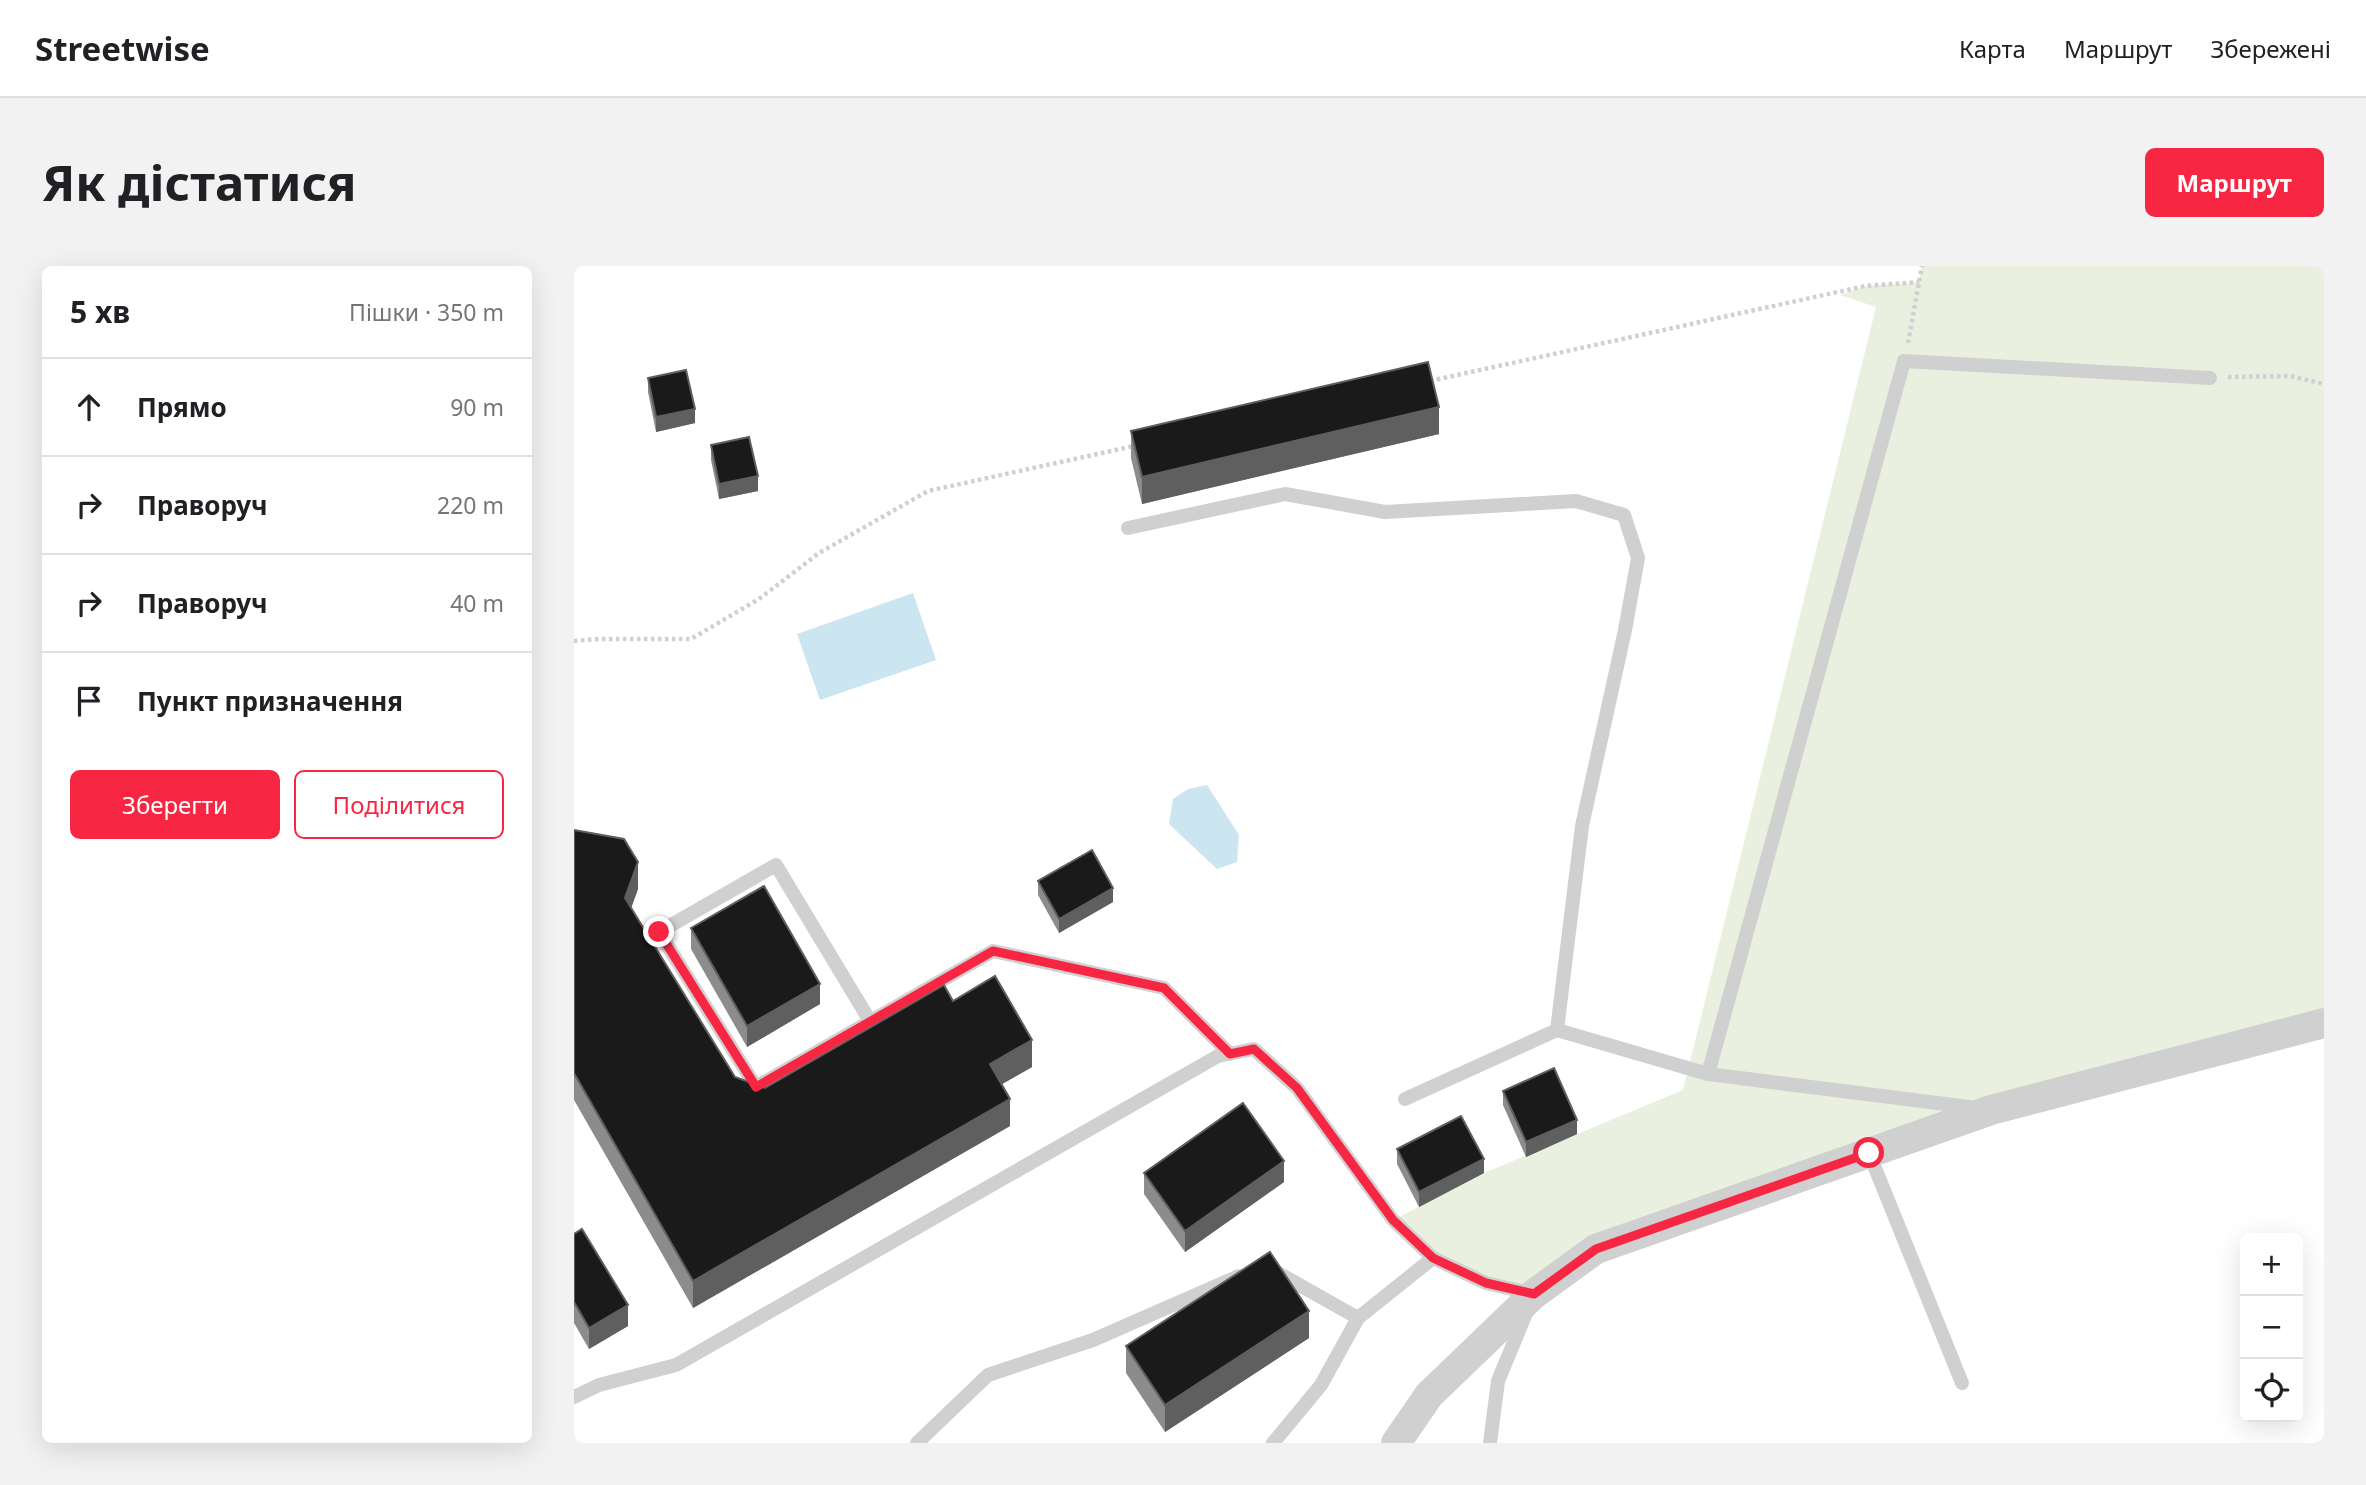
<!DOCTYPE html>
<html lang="uk">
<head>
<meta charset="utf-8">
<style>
  body { margin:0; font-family:"Noto Sans",sans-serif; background:#f2f2f2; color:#202124 }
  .controls { position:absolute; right:21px; bottom:21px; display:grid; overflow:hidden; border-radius:10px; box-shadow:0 7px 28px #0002 }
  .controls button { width:63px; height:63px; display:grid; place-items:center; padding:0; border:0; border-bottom:2px solid #e0e0e0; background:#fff; color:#202124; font:35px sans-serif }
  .stop { position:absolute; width:21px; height:21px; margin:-16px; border:5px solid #f72744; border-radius:50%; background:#fff }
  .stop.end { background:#f72744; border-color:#fff; box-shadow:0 2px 7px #0008 }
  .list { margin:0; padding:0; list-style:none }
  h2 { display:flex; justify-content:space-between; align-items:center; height:91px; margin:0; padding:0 28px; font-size:30px }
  h2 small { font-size:23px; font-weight:400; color:#757577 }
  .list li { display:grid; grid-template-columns:46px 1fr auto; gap:21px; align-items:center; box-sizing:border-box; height:98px; padding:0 28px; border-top:2px solid #e0e0e0 }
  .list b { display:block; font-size:26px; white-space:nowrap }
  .list em { font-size:23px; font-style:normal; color:#757577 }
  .actions { display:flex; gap:14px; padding:21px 28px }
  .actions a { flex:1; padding:16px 0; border:2px solid #f72744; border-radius:10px; text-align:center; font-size:24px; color:#f72744 }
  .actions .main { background:#f72744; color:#fff }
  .icon { flex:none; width:38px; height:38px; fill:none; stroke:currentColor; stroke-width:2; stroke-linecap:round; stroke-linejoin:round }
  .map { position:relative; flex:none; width:1750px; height:1177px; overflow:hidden; border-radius:10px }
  header { display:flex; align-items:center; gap:42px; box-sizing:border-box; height:98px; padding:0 35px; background:#fff; border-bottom:2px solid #e0e0e0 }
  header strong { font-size:33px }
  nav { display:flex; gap:38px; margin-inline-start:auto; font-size:24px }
  .intro { display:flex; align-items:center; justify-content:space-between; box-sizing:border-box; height:168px; padding:0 42px }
  h1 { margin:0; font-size:49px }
  .button { padding:18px 32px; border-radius:10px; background:#f72744; color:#fff; font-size:24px; font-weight:700 }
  main { display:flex; gap:42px; padding:0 42px }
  aside { flex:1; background:#fff; border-radius:10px; box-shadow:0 7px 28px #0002 }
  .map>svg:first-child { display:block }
</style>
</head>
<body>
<header>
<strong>Streetwise</strong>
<nav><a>Карта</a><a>Маршрут</a><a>Збережені</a></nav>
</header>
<div class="intro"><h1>Як дістатися</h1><a class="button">Маршрут</a></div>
<main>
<aside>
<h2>5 хв<small>Пішки · 350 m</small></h2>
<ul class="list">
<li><svg class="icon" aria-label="ahead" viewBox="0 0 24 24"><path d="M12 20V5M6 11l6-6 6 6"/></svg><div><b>Прямо</b></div><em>90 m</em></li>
<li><svg class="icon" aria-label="right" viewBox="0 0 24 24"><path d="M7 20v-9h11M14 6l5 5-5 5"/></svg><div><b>Праворуч</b></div><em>220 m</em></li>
<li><svg class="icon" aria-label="right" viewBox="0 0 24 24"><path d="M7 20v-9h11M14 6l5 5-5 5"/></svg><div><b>Праворуч</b></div><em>40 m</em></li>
<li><svg class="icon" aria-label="arrive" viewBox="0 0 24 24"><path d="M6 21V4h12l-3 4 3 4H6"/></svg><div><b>Пункт призначення</b></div></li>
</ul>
<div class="actions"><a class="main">Зберегти</a><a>Поділитися</a></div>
</aside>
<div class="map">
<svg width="1750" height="1177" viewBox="0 0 1750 1177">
  <rect width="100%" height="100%" fill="#fff"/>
  <path fill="#eaf0e0" d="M1348 0H1750V757L1417 844 1022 983 960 1028 859 992 819 954 910 907 1109 824 1302 41 1266 29 1291 20 1345 16Z"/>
  <g fill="#cbe5f1">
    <path d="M339 327 362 394 246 434 223 368Z"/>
    <path d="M633 519 665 569 663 596 643 603 595 558 599 533 614 523Z"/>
  </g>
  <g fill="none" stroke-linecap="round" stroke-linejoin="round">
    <g stroke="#d0d0d0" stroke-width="4.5" stroke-dasharray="3.5 3.5" stroke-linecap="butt">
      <path d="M1334 77 1348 0"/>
      <path d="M1654 111 1716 110 1750 118"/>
      <path d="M856 115 1291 20 1345 16"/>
      <path d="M0 375 24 373H117L185 333 245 287 354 225 560 180"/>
    </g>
    <g stroke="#d0d0d0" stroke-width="14">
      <path d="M554 262 711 228 811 246 1002 235 1050 249 1064 292 1051 364 1008 560 983 764 1134 808"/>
      <path d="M296 755 202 599 85 666 182 821 419 685 590 722 656 788"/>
      <path d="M831 833 983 764"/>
      <path d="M1403 842 1134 808 1330 95 1636 112"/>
      <path d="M1295 887 1388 1117"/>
      <path d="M697 1003 784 1052"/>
      <path d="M0 1131 25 1119 102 1099 644 790 680 783 723 822 819 954 859 992 912 1017 960 1028 924 1115 916 1177"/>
      <path d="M343 1177 414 1109 519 1074 665 1010"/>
      <path d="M699 1177 747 1119 784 1052 859 992"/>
    </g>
    <path stroke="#d0d0d0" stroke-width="30" d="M822 1177 855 1129 960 1028 1022 983 1417 844 1750 757"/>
  </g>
  <g fill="#8c8c8c">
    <path d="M74 112 121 157 82 166 74 126Z"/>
    <path d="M557 165 865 168 568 238 557 192Z"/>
    <path d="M137 179 184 225 145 233 137 194Z"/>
    <path d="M0 564 64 623 57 642 161 811 191 822 379 735 458 801 428 818 436 860 119 1042 0 834Z"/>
    <path d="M464 615 539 636 485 667 464 629Z"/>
    <path d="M117 662 246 738 173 781 117 683Z"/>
    <path d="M929 825 1003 868 952 891 929 839Z"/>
    <path d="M823 883 910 907 845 941 823 898Z"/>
    <path d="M570 907 710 916 611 986 570 928Z"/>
    <path d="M0 968 54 1060 15 1083 0 1057Z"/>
    <path d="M735 1072 591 1166 552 1107V1080Z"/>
  </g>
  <g fill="#5f5f5f">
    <path d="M865 141V168L568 238V211Z"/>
    <path d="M121 143V157L82 166V151Z"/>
    <path d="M184 210V225L145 233V218Z"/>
    <path d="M64 596V623L51 659V632Z"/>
    <path d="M539 622V636L485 667V653Z"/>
    <path d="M246 718V738L173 781V760Z"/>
    <path d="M458 774V801L416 825V798Z"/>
    <path d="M436 833V860L119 1042V1015Z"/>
    <path d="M1003 854V868L952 891V876Z"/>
    <path d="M910 893V907L845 941V926Z"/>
    <path d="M710 895V916L611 986V965Z"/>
    <path d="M54 1039V1060L15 1083V1062Z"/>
    <path d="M735 1045V1072L591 1166V1139Z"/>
  </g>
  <g fill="#1a1a1a" stroke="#5f5f5f" stroke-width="2">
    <path d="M854 96 865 141 568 211 557 165Z"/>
    <path d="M112 104 121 143 82 151 74 112Z"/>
    <path d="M175 171 184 210 145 218 137 179Z"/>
    <path d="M0 564 50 573 64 596 51 632 161 811 191 822 370 719 379 735 421 710 458 774 416 798 436 833 119 1015 0 807Z"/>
    <path d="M518 584 539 622 485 653 464 615Z"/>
    <path d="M190 620 246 718 173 760 117 662Z"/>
    <path d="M980 802 1003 854 952 876 929 825Z"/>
    <path d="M669 837 710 895 611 965 570 907Z"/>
    <path d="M887 850 910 893 845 926 823 883Z"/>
    <path d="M8 963 54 1039 15 1062 0 1036V968Z"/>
    <path d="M696 986 735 1045 591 1139 552 1080Z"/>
  </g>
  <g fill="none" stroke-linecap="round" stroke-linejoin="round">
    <path stroke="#f72744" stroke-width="9" d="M85 666 182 821 419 685 590 722 656 788 680 783 723 822 819 954 859 992 912 1017 960 1028 1022 983 1295 887"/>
  </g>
</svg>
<div class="controls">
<button>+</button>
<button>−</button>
<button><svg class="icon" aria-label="locate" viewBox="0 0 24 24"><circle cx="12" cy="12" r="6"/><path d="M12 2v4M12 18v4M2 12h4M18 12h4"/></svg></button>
</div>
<div class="stop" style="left:1295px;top:887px"></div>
<div class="stop end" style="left:85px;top:666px"></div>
</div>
</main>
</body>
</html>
